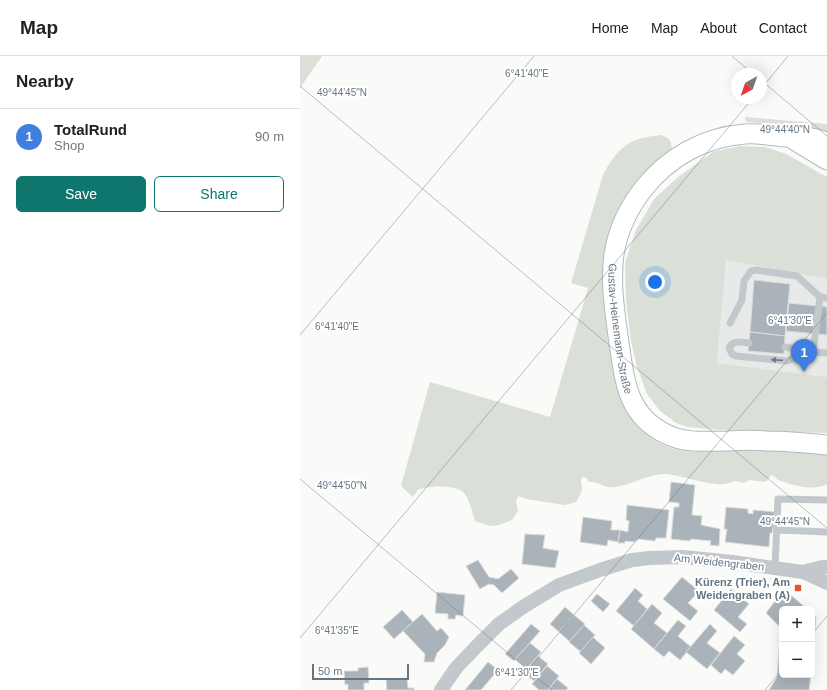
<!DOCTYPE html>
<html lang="en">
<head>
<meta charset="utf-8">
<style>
  body { margin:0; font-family:Helvetica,sans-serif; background:#f2f2f2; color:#202124 }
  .controls { position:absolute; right:12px; bottom:12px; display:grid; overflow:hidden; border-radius:6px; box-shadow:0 4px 16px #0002 }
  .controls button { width:36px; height:36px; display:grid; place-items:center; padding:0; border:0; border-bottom:1px solid #e0e0e0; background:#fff; color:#202124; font:20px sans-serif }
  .compass { position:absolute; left:431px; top:12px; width:36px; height:36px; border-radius:50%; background:#fff; box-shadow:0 4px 16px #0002; rotate:220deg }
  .scale { position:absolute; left:12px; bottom:10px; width:97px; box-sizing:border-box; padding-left:4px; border:2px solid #657683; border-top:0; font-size:11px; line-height:14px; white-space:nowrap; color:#657683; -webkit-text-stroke:3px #fff; paint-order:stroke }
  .you { position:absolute; left:355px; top:226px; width:14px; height:14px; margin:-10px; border:3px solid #fff; border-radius:50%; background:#1a73e8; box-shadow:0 0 0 6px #1a73e833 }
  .badge { display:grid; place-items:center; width:26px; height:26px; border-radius:50%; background:#0f766e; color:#fff; font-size:13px; font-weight:700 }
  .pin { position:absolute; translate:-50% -33px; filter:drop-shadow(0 1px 2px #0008) }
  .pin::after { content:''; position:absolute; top:21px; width:14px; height:12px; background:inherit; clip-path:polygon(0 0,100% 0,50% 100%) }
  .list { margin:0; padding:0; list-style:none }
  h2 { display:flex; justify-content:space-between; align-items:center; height:52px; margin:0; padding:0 16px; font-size:17px }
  h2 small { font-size:13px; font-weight:400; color:#757577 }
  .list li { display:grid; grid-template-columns:26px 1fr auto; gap:12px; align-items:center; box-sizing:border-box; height:56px; padding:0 16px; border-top:1px solid #e0e0e0 }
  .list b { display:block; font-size:15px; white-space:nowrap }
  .list p { margin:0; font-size:13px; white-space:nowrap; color:#757577 }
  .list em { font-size:13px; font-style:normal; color:#757577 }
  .actions { display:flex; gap:8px; padding:12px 16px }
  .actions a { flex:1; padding:9px 0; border:1px solid #0f766e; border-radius:6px; text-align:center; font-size:14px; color:#0f766e }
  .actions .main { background:#0f766e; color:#fff }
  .map { position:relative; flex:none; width:527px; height:634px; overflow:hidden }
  header { display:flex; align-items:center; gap:24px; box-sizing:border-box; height:56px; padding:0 20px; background:#fff; border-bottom:1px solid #e0e0e0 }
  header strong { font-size:19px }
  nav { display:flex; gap:22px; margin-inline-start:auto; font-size:14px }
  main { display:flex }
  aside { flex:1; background:#fff }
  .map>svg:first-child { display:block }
</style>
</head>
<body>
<header>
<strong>Map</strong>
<nav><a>Home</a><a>Map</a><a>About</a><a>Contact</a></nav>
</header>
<main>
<aside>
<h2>Nearby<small></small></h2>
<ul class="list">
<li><span class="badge" style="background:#3f7fe0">1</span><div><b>TotalRund</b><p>Shop</p></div><em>90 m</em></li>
</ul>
<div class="actions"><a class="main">Save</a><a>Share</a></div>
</aside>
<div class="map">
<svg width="527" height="634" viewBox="0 0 527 634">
  <rect width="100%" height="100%" fill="#fafaf8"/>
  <path fill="#e8e9e9" d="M426 204 527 223V321L417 307Z"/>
  <g fill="#dadfd7">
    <path d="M0 0H22L0 32Z"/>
    <path d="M445 61 527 68V77L483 69 446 66Z"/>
    <path d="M361 79C370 83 373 85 371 95L315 163 332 361C336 366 340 373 345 377 375 404 409 394 445 393 472 392 500 395 527 397V428C516 434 502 431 490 428 485 427 483 425 478 424L475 421 471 419 466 426 449 424C443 429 440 425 434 425 422 435 382 419 367 418 350 417 333 428 316 431 304 433 300 425 289 426L287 422 282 421C280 426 282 427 282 432 282 437 278 442 276 446L265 449 226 443 218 440 216 445 218 455 212 464 199 469 190 470 175 465C172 456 170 443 163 436 156 429 128 429 118 434 116 436 114 439 113 441L101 430 130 326 250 361 288 232 271 227 303 119C318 91 329 82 361 79Z"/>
    <path d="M440 90 465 91 486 98 527 121V223L426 204 417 307 527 321V377L421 374 387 371 376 367 360 355 347 338 337 311 331 285 326 246 325 207 336 174 354 143 378 121 413 96Z"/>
  </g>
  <g fill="#aab3b9" stroke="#dcdcda">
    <path d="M454 224 490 228 485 280 450 276Z"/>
    <path d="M489 247 527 251V279L486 275Z"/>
    <path d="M450 276 485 280 484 298 448 295Z"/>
    <path d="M371 426 395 429 392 459 402 460 401 469 420 473 419 490 410 489 411 485 391 483 390 485 371 483 374 451H379V447L369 446Z"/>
    <path d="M327 449 369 454 366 482H356L355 485 338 483 334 486 325 485V487H318L320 474 328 476 329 465 326 464Z"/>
    <path d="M426 451 448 453V457L453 458V454L475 456 472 477H470L469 491 425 486 427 473H424Z"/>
    <path d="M283 461 312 465 311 474H320L318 486 308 484 307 490 280 486Z"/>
    <path d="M225 478 245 479 243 492 259 495 255 512 222 508Z"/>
    <path d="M178 504 189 521 198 523 211 513 219 522 202 537 194 529 189 528 180 533 166 510Z"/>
    <path d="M382 521 399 535 388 547 398 555 390 565 363 543Z"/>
    <path d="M335 532 343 539 338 545 347 553 334 570 316 555Z"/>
    <path d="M431 533 449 548 438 561 447 568 440 576 414 554Z"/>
    <path d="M484 533 507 553H482V619H511L509 634H469L477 621 481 572 466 557Z"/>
    <path d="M137 536 165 539 163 560 156 559 155 563H148V558L135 557Z"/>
    <path d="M297 538 310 548 303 556 291 545Z"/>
    <path d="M352 548 362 557 354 567 367 577 354 593 331 573Z"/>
    <path d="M265 551 274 559 259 576 250 568Z"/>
    <path d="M102 554 113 566 94 583 83 571Z"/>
    <path d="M512 557 516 561 512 610Z"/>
    <path d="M122 558 137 575 141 572 149 581 145 589 137 597 134 606H124L125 598 103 575Z"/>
    <path d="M274 559 285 568 270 586 259 576Z"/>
    <path d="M378 564 386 570 378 580 391 591 380 604 369 595 364 601 354 593Z"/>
    <path d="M231 568 240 575 214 605 205 598Z"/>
    <path d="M410 568 417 575 407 587 420 597 407 613 386 596Z"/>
    <path d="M284 569 295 579 281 596 269 586Z"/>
    <path d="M434 580 445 589 437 598 445 605 433 619 425 613 421 618 411 609Z"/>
    <path d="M293 581 305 592 291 608 279 597Z"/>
    <path d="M230 587 241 596 227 613 215 603Z"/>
    <path d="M238 600 248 608 234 625 224 617Z"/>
    <path d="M188 606 198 614 181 634H165Z"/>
    <path d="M247 610 259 620 248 634H239L232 628Z"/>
    <path d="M68 611 69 627H64V634H48V628L45 629 44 615H58V612Z"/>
    <path d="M107 622 108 632H114V634H87L86 623Z"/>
    <path d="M257 623 268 632 266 634H248Z"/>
  </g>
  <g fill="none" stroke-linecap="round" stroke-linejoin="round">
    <defs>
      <g id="secondary">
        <path d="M494 84 527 104"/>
        <path id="s1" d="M527 86C520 84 512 82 505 81 499 81 492 82 486 81 472 80 459 77 445 78 404 81 369 101 344 132 329 151 318 174 314 198 310 228 315 257 319 287 325 326 327 359 366 378 386 388 407 385 428 385 441 384 454 384 467 385 487 385 507 387 527 389"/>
      </g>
    </defs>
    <use href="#secondary" stroke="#b3babf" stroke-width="21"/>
    <g stroke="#c3c8cc" stroke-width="7">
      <path d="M527 242 520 241 513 296 527 297"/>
      <path d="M430 267 442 244 444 225 451 215 456 214 497 220 520 241"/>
      <path d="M449 287C441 286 432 284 429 292L432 298 436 300 487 305 513 296 485 291"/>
      <path d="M478 474 527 476"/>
      <path d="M475 511 478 443 527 444"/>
    </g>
    <g stroke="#c3c8cc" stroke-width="14">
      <path d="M503 516 522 511H527"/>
      <path d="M141 634 156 612 176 591 199 568 223 551 259 529 300 514 332 504 350 502 383 501 432 506 503 516 527 527"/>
    </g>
    <use href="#secondary" stroke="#fff" stroke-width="19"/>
  </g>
  <defs><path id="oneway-solid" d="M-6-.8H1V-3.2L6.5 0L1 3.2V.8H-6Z"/></defs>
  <use fill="#6a7a87" href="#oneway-solid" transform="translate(477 304) rotate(-176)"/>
  <path fill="none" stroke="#657683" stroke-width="1" stroke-opacity="0.45" d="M432 0 453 18M461 24 527 80M0 30 527 472M461 33 488 0M0 279 234 0M0 423 252 634M512 578 527 560M0 582 453 42M211 634 527 257M465 634 482 614"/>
  <rect fill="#e4572e" stroke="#fff" stroke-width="1.5" x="494" y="528" width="8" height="8" rx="2"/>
  <g text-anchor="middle" stroke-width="4" stroke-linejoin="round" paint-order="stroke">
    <g font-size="11" fill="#657683" stroke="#fff">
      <text dy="4" stroke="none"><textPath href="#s1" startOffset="349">Gustav-Heinemann-Straße</textPath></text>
      <text transform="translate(419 506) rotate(6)" y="4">Am Weidengraben</text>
    </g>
    <g font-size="11" font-weight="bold" fill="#657683" stroke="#fff" text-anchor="end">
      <text x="490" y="530">Kürenz (Trier), Am<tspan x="490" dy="13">Weidengraben (A)</tspan></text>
    </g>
  </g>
  <g font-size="10" text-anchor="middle" fill="#657683" stroke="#fff" stroke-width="4" stroke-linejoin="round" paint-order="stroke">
    <text x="227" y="21">6°41'40"E</text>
    <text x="42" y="40">49°44'45"N</text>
    <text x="485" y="77">49°44'40"N</text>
    <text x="490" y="268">6°41'30"E</text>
    <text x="37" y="274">6°41'40"E</text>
    <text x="42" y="433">49°44'50"N</text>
    <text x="485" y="469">49°44'45"N</text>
    <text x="37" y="578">6°41'35"E</text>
    <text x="217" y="620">6°41'30"E</text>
  </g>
</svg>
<div class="controls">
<button>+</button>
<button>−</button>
</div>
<svg class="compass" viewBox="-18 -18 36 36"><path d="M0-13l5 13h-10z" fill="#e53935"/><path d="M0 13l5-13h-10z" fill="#757577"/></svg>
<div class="scale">50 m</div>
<div class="you"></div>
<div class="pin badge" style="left:504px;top:316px;background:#3f7fe0">1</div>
</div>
</main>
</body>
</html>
